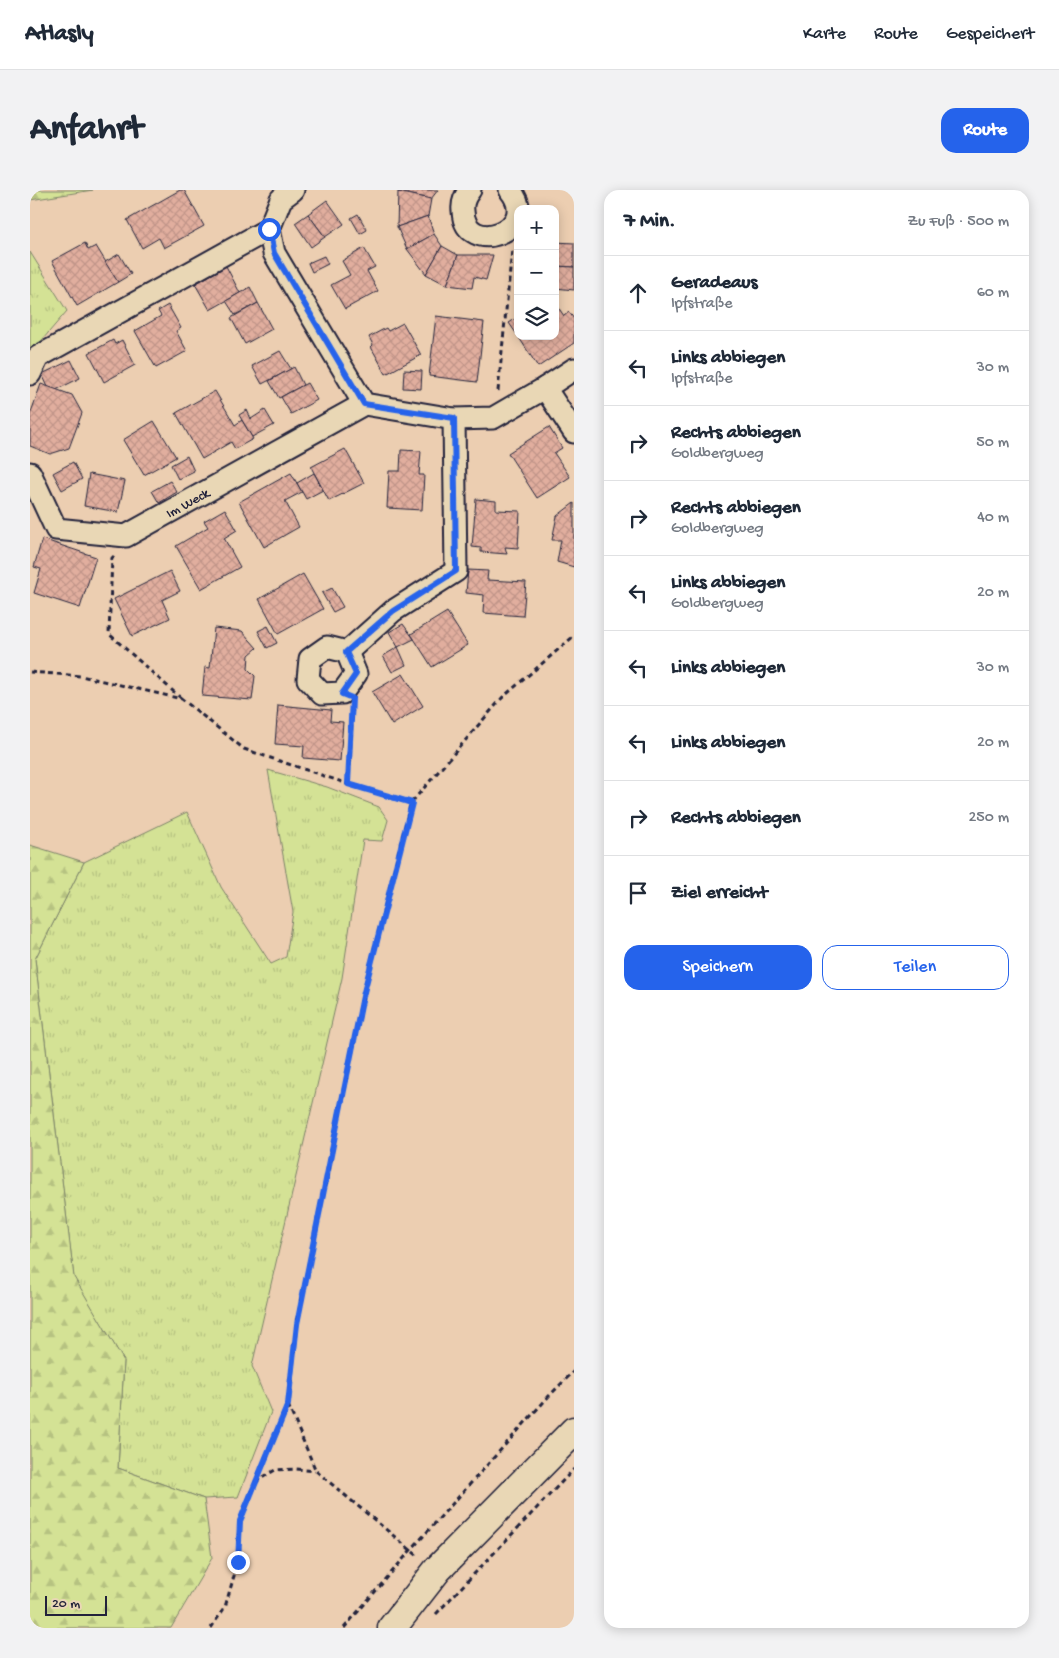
<!DOCTYPE html>
<html lang="de">
<head>
<meta charset="utf-8">
<style>
  body { margin:0; font-family:"Gochi Hand",sans-serif; background:#f2f2f3; color:#1f2937 }
  .controls { position:absolute; right:15px; top:15px; display:grid; overflow:hidden; border-radius:10px; box-shadow:0 2px 12px #0003 }
  .controls button { width:45px; height:45px; display:grid; place-items:center; padding:0; border:0; border-bottom:1px solid #e0e1e3; background:#fff; color:#1f2937; font:25px sans-serif }
  .scale { position:absolute; left:15px; bottom:12px; width:62px; box-sizing:border-box; padding-left:5px; border:2px solid #22223b; border-top:0; font-size:14px; line-height:18px; white-space:nowrap; color:#22223b; -webkit-text-stroke:4px #e9d7b5; paint-order:stroke }
  .stop { position:absolute; width:15px; height:15px; margin:-11px; border:4px solid #2563eb; border-radius:50%; background:#fff }
  .stop.end { background:#2563eb; border-color:#fff; box-shadow:0 1px 5px #0008 }
  .list { margin:0; padding:0; list-style:none }
  h2 { display:flex; justify-content:space-between; align-items:center; height:65px; margin:0; padding:0 20px; font-size:21px }
  h2 small { font-size:16px; font-weight:400; color:#747a83 }
  .list li { display:grid; grid-template-columns:32px 1fr auto; gap:15px; align-items:center; box-sizing:border-box; height:75px; padding:0 20px; border-top:1px solid #e0e1e3 }
  .list b { display:block; font-size:19px; white-space:nowrap }
  .list p { margin:0; font-size:16px; white-space:nowrap; color:#747a83 }
  .list em { font-size:16px; font-style:normal; color:#747a83 }
  .actions { display:flex; gap:10px; padding:15px 20px }
  .actions a { flex:1; padding:11px 0; border:1px solid #2563eb; border-radius:15px; text-align:center; font-size:18px; color:#2563eb }
  .actions .main { background:#2563eb; color:#fff }
  .icon { flex:none; width:28px; height:28px; fill:none; stroke:currentColor; stroke-width:2; stroke-linecap:round; stroke-linejoin:round }
  .map { position:relative; flex:none; width:544px; height:1438px; overflow:hidden; border-radius:15px }
  header { display:flex; align-items:center; gap:30px; box-sizing:border-box; height:70px; padding:0 25px; background:#fff; border-bottom:1px solid #e0e1e3 }
  header strong { font-size:24px }
  nav { display:flex; gap:28px; margin-inline-start:auto; font-size:18px }
  .intro { display:flex; align-items:center; justify-content:space-between; box-sizing:border-box; height:120px; padding:0 30px }
  h1 { margin:0; font-size:35px }
  .button { padding:12px 22px; border-radius:15px; background:#2563eb; color:#fff; font-size:18px; font-weight:700 }
  main { display:flex; gap:30px; padding:0 30px }
  aside { flex:1; background:#fff; border-radius:15px; box-shadow:0 2px 12px #0003 }
  .map>svg:first-child { display:block }
</style>
</head>
<body>
<header>
<strong>Atlasly</strong>
<nav><a>Karte</a><a>Route</a><a>Gespeichert</a></nav>
</header>
<div class="intro"><h1>Anfahrt</h1><a class="button">Route</a></div>
<main>
<div class="map">
<svg width="544" height="1438" viewBox="0 0 544 1438">
  <defs>
    <pattern id="grass-tufts" width="24" height="20" patternUnits="userSpaceOnUse" patternTransform="scale(1.25)"><rect width="24" height="20" fill="#d4e295"/><path d="M3 7l-1-3M5 7V3M7 7l1-3M15 17l-1-3M17 17v-4M19 17l1-3" fill="none" stroke="#b6c281"/></pattern>
    <pattern id="forest-firs" width="22" height="20" patternUnits="userSpaceOnUse" patternTransform="scale(1.25)"><rect width="22" height="20" fill="#d4e295"/><path d="M5 1l3.5 6h-7zM16 11l3.5 6h-7z" fill="#b6c281"/></pattern>
    <pattern id="building-cross-hatch" width="8" height="8" patternUnits="userSpaceOnUse" patternTransform="scale(1.25)"><rect width="8" height="8" fill="#e1ae9e"/><path d="M0 0l8 8M0 8l8-8" fill="none" stroke="#c19589"/></pattern>
  </defs>
  <rect width="100%" height="100%" fill="#ecceb1"/>
  <filter id="ink" filterUnits="userSpaceOnUse"><feTurbulence type="fractalNoise" baseFrequency=".02" numOctaves="2"/><feDisplacementMap in="SourceGraphic" scale="10" xChannelSelector="R" yChannelSelector="G"/><feConvolveMatrix kernelMatrix="1 2 1 2 8 2 1 2 1" color-interpolation-filters="sRGB"/></filter>
  <g filter="url(#ink)">
    <g fill="url(#grass-tufts)" stroke="#7b8268">
      <path d="M0 62 37 121 1 163 0 162Z"/>
      <path d="M238 580 297 597 349 617 358 630 352 651 333 650 312 788 222 1176 241 1222 208 1307 174 1309 88 1278 94 1171 44 1088 5 769 54 672 157 622 191 697 241 774 256 767 263 722Z"/>
    </g>
    <g fill="url(#forest-firs)" stroke="#7b8268">
      <path d="M0 0H63L0 10Z"/>
      <path d="M0 655 54 672 5 769 44 1087 94 1171 88 1278 174 1309 182 1368 141 1438H0Z"/>
    </g>
    <g fill="url(#building-cross-hatch)" stroke="#22223b">
      <path d="M150 0H154L174 36 134 58 129 48 112 58 97 30Z"/>
      <path d="M368 0H408L401 9 368 2Z"/>
      <path d="M368 2 401 9 398 26 367 37Z"/>
      <path d="M297 10 314 34 295 47 278 24Z"/>
      <path d="M278 24 295 47 281 57 265 33Z"/>
      <path d="M328 24 337 40 330 44 321 28Z"/>
      <path d="M398 26 404 44 377 59 367 37Z"/>
      <path d="M404 44 412 56 396 84 377 59Z"/>
      <path d="M525 52 544 53V77L525 76Z"/>
      <path d="M55 53 58 60 66 56 88 92 47 116 22 71Z"/>
      <path d="M412 56 428 65 417 95 396 84Z"/>
      <path d="M334 58 345 77 337 81 348 101 315 119 301 95 320 85 312 71Z"/>
      <path d="M89 64 101 84 88 92 75 72Z"/>
      <path d="M428 65H463L456 90 444 87 442 98 417 95Z"/>
      <path d="M294 66 298 74 282 82 278 73Z"/>
      <path d="M196 76 210 103 180 120 165 94Z"/>
      <path d="M525 76 544 77V100L525 98Z"/>
      <path d="M220 97 228 113 205 125 196 111Z"/>
      <path d="M228 113 242 139 215 154 201 128Z"/>
      <path d="M138 115 151 138 146 141 157 161 126 178 105 141 131 126 128 121Z"/>
      <path d="M525 117H528L534 126 539 122 544 129V153L508 177 488 146H525Z"/>
      <path d="M406 126 454 132 447 192 399 186Z"/>
      <path d="M488 127V146L479 133Z"/>
      <path d="M373 133 391 165 356 184 341 157 343 155 339 147 356 138 358 141Z"/>
      <path d="M83 150 85 154 92 150 105 175 74 192 59 163Z"/>
      <path d="M250 161 261 179 232 194 222 176Z"/>
      <path d="M41 170 50 188 26 200 18 197 12 184Z"/>
      <path d="M264 177 273 195 249 208 239 191Z"/>
      <path d="M374 180 392 181 391 199 373 198Z"/>
      <path d="M277 193 287 210 261 224 251 207Z"/>
      <path d="M11 194 42 205 52 223 39 258 20 264 0 256V225Z"/>
      <path d="M185 201 205 235 212 230 223 249 205 259 201 252 172 269 146 223Z"/>
      <path d="M217 220 221 229 235 220 244 235 222 247 209 225Z"/>
      <path d="M124 231 146 267 114 285 93 250Z"/>
      <path d="M519 237 532 258 524 263 540 287 507 308 478 263Z"/>
      <path d="M315 259 334 293 299 311 281 277Z"/>
      <path d="M371 260 391 261 389 285H394L392 320 357 318 359 281H370Z"/>
      <path d="M157 266 164 281 148 289 141 275Z"/>
      <path d="M43 272 52 289 32 300 23 283Z"/>
      <path d="M261 283 272 302 255 311 269 337 234 357 209 312Z"/>
      <path d="M284 283 293 300 276 309 267 293Z"/>
      <path d="M59 284 95 291 88 322 54 316Z"/>
      <path d="M140 291 147 302 129 313 122 301Z"/>
      <path d="M446 309 466 311V320L490 321 488 358 475 357 477 364 451 362V358L442 357Z"/>
      <path d="M544 313V377L527 372 531 350H522L527 326Z"/>
      <path d="M195 319 207 340 194 348 210 377 171 399 146 356 178 337 174 331Z"/>
      <path d="M12 349 66 367 50 418 4 403 11 379 4 377Z"/>
      <path d="M438 380 458 381 457 390 496 392 493 426 453 423 454 405 436 403Z"/>
      <path d="M140 381 150 401 132 410 140 428 102 446 84 409Z"/>
      <path d="M273 384 293 419 248 444 229 409Z"/>
      <path d="M302 398 313 417 303 422 292 403Z"/>
      <path d="M417 422 438 455 402 477 381 444Z"/>
      <path d="M373 434 384 449 368 457 359 442Z"/>
      <path d="M238 436 247 453 237 458 228 441Z"/>
      <path d="M184 438 212 441 227 458 219 465 218 479 225 486 222 510 172 506 175 477 180 478Z"/>
      <path d="M368 457 376 475 362 482 353 466Z"/>
      <path d="M373 484 393 516 362 535 342 502Z"/>
      <path d="M248 515 301 520 300 531 313 532 310 571 273 568 274 556 245 554Z"/>
    </g>
    <g fill="none" stroke-linecap="round" stroke-linejoin="round">
      <defs>
        <g id="street">
          <path d="M263 0 251 9 239 39 244 63 334 214 424 229 463 228 515 198 544 179"/>
          <path d="M440 0C434 7 432 13 433 21 435 68 513 40 480 0"/>
          <path d="M0 184 8 167 239 39"/>
          <path d="M515 198 544 242"/>
          <path id="s1" d="M0 283 26 339 96 346 334 214"/>
          <path d="M297 457 317 462 326 484 312 503 292 504 278 489 280 469Z"/>
          <path d="M317 462 363 421 426 381 424 229"/>
        </g>
        <path id="secondary" d="M362 1438 408 1379 544 1241"/>
      </defs>
      <use href="#street" stroke="#22223b" stroke-width="25"/>
      <use href="#secondary" stroke="#22223b" stroke-width="31"/>
      <g stroke="#22223b" stroke-width="3" stroke-dasharray="5 4" stroke-linecap="butt">
        <path d="M468 201 482 60"/>
        <path d="M84 366 82 368 79 444 152 509"/>
        <path d="M0 482 51 486 152 509 214 559 318 594 381 613"/>
        <path d="M318 594 322 520"/>
        <path d="M258 1215 286 1281 389 1367"/>
        <path d="M225 1292 245 1280 266 1279 285 1281"/>
        <path d="M406 1424 544 1279"/>
        <path d="M181 1438 195 1417 208 1372 210 1331 258 1214 267 1134 333 806 381 613 472 508 544 446"/>
        <path d="M314 1438 380 1361 519 1206 544 1181"/>
      </g>
      <use href="#street" stroke="#e9d7b5" stroke-width="21"/>
      <use href="#secondary" stroke="#e9d7b5" stroke-width="28"/>
    </g>
  </g>
  <g fill="none" stroke-linecap="round" stroke-linejoin="round" filter="url(#ink)">
    <path stroke="#2563eb" stroke-width="6" d="M208 1372 210 1331 258 1214 267 1134 333 806 382 613 318 594 322 508 312 504 326 484 316 462 363 421 426 381 424 228 334 214 244 63 239 39"/>
  </g>
  <g text-anchor="middle" stroke-width="5" stroke-linejoin="round" paint-order="stroke">
    <g font-size="14" fill="#22223b" stroke="#e9d7b5">
      <text dy="5" stroke="none"><textPath href="#s1" startOffset="202">Im Weck</textPath></text>
    </g>
  </g>
</svg>
<div class="controls">
<button>+</button>
<button>−</button>
<button><svg class="icon" aria-label="layers" viewBox="0 0 24 24"><path d="M12 4l9 5-9 5-9-5zM3 14l9 5 9-5"/></svg></button>
</div>
<div class="scale">20 m</div>
<div class="stop" style="left:239px;top:39px"></div>
<div class="stop end" style="left:208px;top:1372px"></div>
</div>
<aside>
<h2>7 Min.<small>Zu Fuß · 500 m</small></h2>
<ul class="list">
<li><svg class="icon" aria-label="ahead" viewBox="0 0 24 24"><path d="M12 20V5M6 11l6-6 6 6"/></svg><div><b>Geradeaus</b><p>Ipfstraße</p></div><em>60 m</em></li>
<li><svg class="icon" aria-label="left" viewBox="0 0 24 24"><path d="M17 20v-9H6M10 6l-5 5 5 5"/></svg><div><b>Links abbiegen</b><p>Ipfstraße</p></div><em>30 m</em></li>
<li><svg class="icon" aria-label="right" viewBox="0 0 24 24"><path d="M7 20v-9h11M14 6l5 5-5 5"/></svg><div><b>Rechts abbiegen</b><p>Goldbergweg</p></div><em>50 m</em></li>
<li><svg class="icon" aria-label="right" viewBox="0 0 24 24"><path d="M7 20v-9h11M14 6l5 5-5 5"/></svg><div><b>Rechts abbiegen</b><p>Goldbergweg</p></div><em>40 m</em></li>
<li><svg class="icon" aria-label="left" viewBox="0 0 24 24"><path d="M17 20v-9H6M10 6l-5 5 5 5"/></svg><div><b>Links abbiegen</b><p>Goldbergweg</p></div><em>20 m</em></li>
<li><svg class="icon" aria-label="left" viewBox="0 0 24 24"><path d="M17 20v-9H6M10 6l-5 5 5 5"/></svg><div><b>Links abbiegen</b></div><em>30 m</em></li>
<li><svg class="icon" aria-label="left" viewBox="0 0 24 24"><path d="M17 20v-9H6M10 6l-5 5 5 5"/></svg><div><b>Links abbiegen</b></div><em>20 m</em></li>
<li><svg class="icon" aria-label="right" viewBox="0 0 24 24"><path d="M7 20v-9h11M14 6l5 5-5 5"/></svg><div><b>Rechts abbiegen</b></div><em>250 m</em></li>
<li><svg class="icon" aria-label="arrive" viewBox="0 0 24 24"><path d="M6 21V4h12l-3 4 3 4H6"/></svg><div><b>Ziel erreicht</b></div></li>
</ul>
<div class="actions"><a class="main">Speichern</a><a>Teilen</a></div>
</aside>
</main>
</body>
</html>
